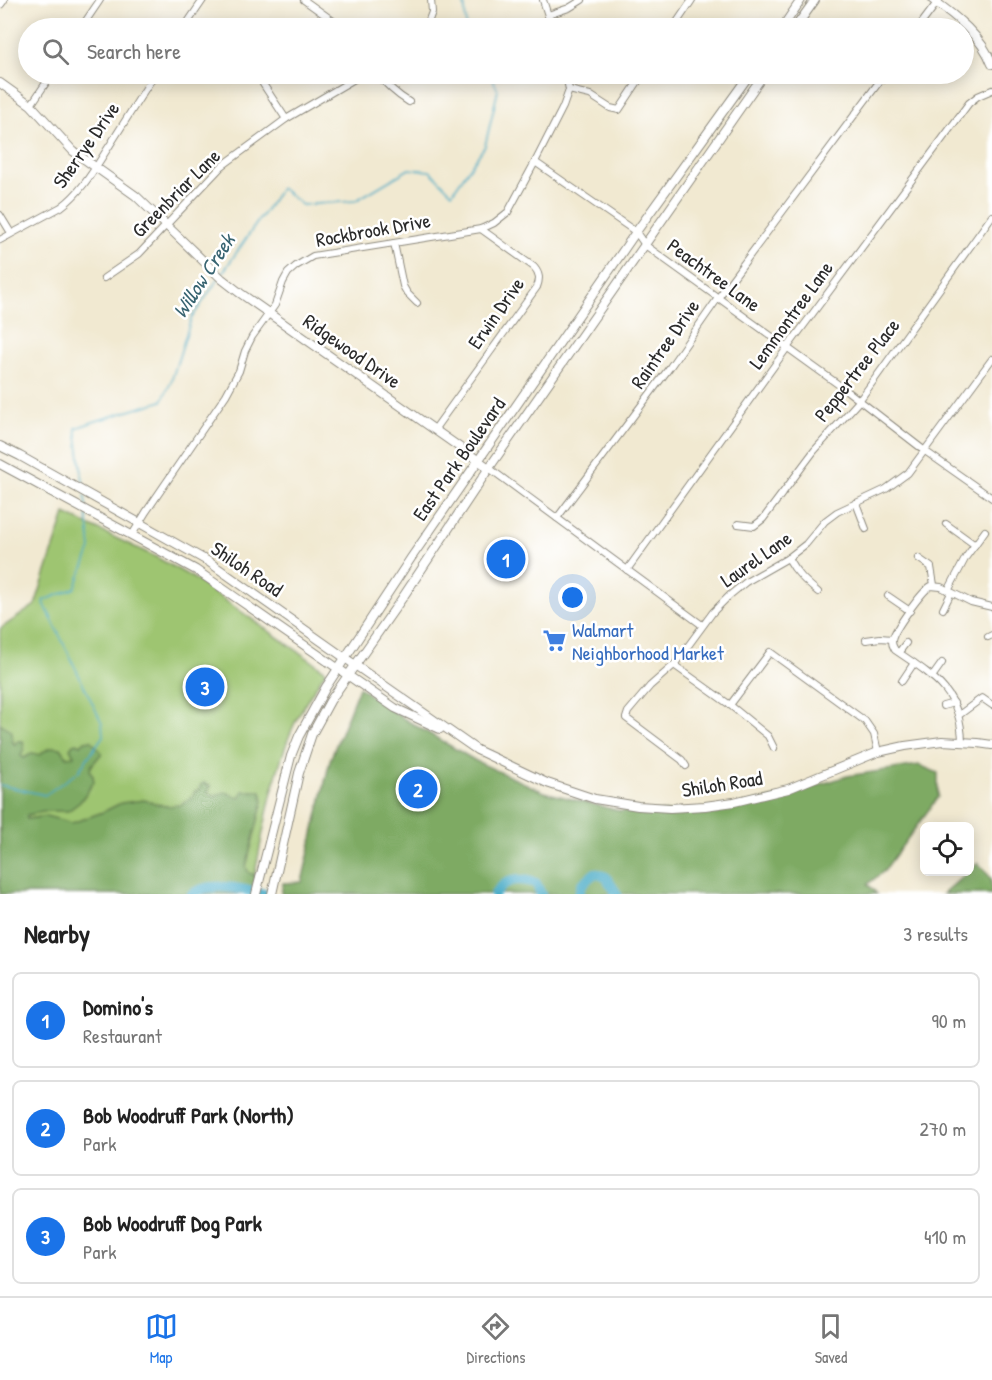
<!DOCTYPE html>
<html lang="en">
<head>
<meta charset="utf-8">
<style>
  body { margin:0; font-family:"Patrick Hand",sans-serif; background:#f2f2f2; color:#222 }
  .controls { position:absolute; right:18px; bottom:18px; display:grid; overflow:hidden; border-radius:9px; box-shadow:0 3px 15px #0003 }
  .controls button { width:54px; height:54px; display:grid; place-items:center; padding:0; border:0; border-bottom:2px solid #e0e0e0; background:#fff; color:#222; font:30px sans-serif }
  .you { position:absolute; left:573px; top:598px; width:21px; height:21px; margin:-15px; border:4px solid #fff; border-radius:50%; background:#1a73e8; box-shadow:0 0 0 9px #1a73e833 }
  .badge { display:grid; place-items:center; width:39px; height:39px; border-radius:50%; background:#1a73e8; color:#fff; font-size:20px; font-weight:700 }
  .pin { position:absolute; translate:-50% -50%; border:3px solid #fff; box-shadow:0 2px 6px #0006 }
  .list { margin:0; padding:0; list-style:none }
  h2 { display:flex; justify-content:space-between; align-items:center; height:78px; margin:0; padding:0 24px; font-size:26px }
  h2 small { font-size:20px; font-weight:400; color:#767676 }
  .list li { display:grid; grid-template-columns:39px 1fr auto; gap:18px; align-items:center; box-sizing:border-box; height:96px; margin:0 12px 12px; padding:0 12px; border:2px solid #e0e0e0; border-radius:9px }
  .list b { display:block; font-size:22px; white-space:nowrap }
  .list p { margin:0; font-size:20px; white-space:nowrap; color:#767676 }
  .list em { font-size:20px; font-style:normal; color:#767676 }
  .icon { flex:none; width:33px; height:33px; fill:none; stroke:currentColor; stroke-width:2; stroke-linecap:round; stroke-linejoin:round }
  .map { position:relative; flex:none; width:992px; height:894px; overflow:hidden }
  .search { position:absolute; background:#fff; box-shadow:0 3px 15px #0003; left:18px; right:18px; top:18px; height:66px; display:flex; align-items:center; gap:15px; box-sizing:border-box; padding:0 21px; border-radius:33px; color:#767676; font-size:22px }
  .sheet { height:402px; background:#fff }
  nav { display:flex; justify-content:space-around; align-items:center; box-sizing:border-box; height:84px; border-top:2px solid #e0e0e0; background:#fff; font-size:16px; color:#767676 }
  nav a { display:grid; justify-items:center; gap:3px }
  nav .on { color:#1a73e8 }
  .map>svg:first-child { display:block }
</style>
</head>
<body>
<div class="map">
<svg width="992" height="894" viewBox="0 0 992 894">
  <rect width="100%" height="100%" fill="#fff"/>
  <filter id="ink" filterUnits="userSpaceOnUse"><feTurbulence type="fractalNoise" baseFrequency=".0167" numOctaves="2"/><feDisplacementMap in="SourceGraphic" scale="12" xChannelSelector="R" yChannelSelector="G"/><feConvolveMatrix kernelMatrix="1 2 1 2 8 2 1 2 1" color-interpolation-filters="sRGB"/></filter>
  <filter id="wash" filterUnits="userSpaceOnUse"><feTurbulence type="fractalNoise" baseFrequency=".008" numOctaves="4" result="noise"/><feDisplacementMap in="SourceGraphic" scale="24" xChannelSelector="R" yChannelSelector="G"/><feGaussianBlur stdDeviation="1.35" result="paint"/><feColorMatrix in="noise" values="0 0 0 0 0 0 0 0 0 0 0 0 0 0 0 0 0 1.4 0 .05"/><feComposite in="paint" operator="in"/></filter>
  <g filter="url(#wash)">
    <rect width="100%" height="100%" fill="#f1e9d1"/>
    <path fill="#9ec571" stroke="#64784e" stroke-width="1.5" d="M65 514 156 557 193 578 326 671C314 689 302 707 293 727 271 779 262 839 251 894H0V629L35 605Z"/>
    <g fill="#7eaa63" stroke="#546a47" stroke-width="1.5">
      <path d="M359 687 401 717 476 761 544 792 620 811 703 813 784 796 847 776 919 765 938 773V797L884 871 868 884 877 894H281L283 883 302 882 330 760Z"/>
      <path d="M0 723 12 732 13 743 15 744 18 741H23L24 748 21 756 24 758 33 753 40 755C47 748 52 746 61 748L67 757 74 756 70 748 73 744 77 743 81 745 85 741 91 740 102 753 92 765 90 770 93 776 94 782 80 802 68 811H49L27 815V819L46 816 72 823 103 812 121 803 144 800 165 806 181 805 193 796 195 791 199 790 200 786 204 783 210 786 208 793 216 796 225 792 240 798 243 791H261L263 801 246 867 249 873 255 875 251 894H0Z"/>
      <path d="M978 863 991 878 992 894H943Z"/>
    </g>
    <g fill="none" stroke-linecap="round" stroke-linejoin="round">
      <g stroke="#47aac6" stroke-width="1.5">
        <path d="M464 0 466 25 468 28"/>
        <path d="M221 275 281 188 302 205 355 201 409 169 430 171 452 193 485 146 498 90 490 74"/>
        <path d="M84 489 76 428 96 421 162 401 171 382 191 319 218 279"/>
        <path d="M85 496 86 507"/>
        <path d="M0 785 45 795 78 772 103 736 102 723 43 601 75 588 91 549 87 514"/>
      </g>
      <g stroke="#47aac6" stroke-width="10">
        <path d="M192 894C213 880 242 890 265 894"/>
        <path d="M495 894C506 878 518 878 536 883L541 894"/>
        <path d="M579 894 582 884 595 873 606 877 617 894"/>
      </g>
    </g>
  </g>
  <g filter="url(#ink)">
    <g fill="none" stroke-linecap="round" stroke-linejoin="round">
      <defs>
        <g id="minor">
          <path d="M304 0 343 28"/>
          <path d="M543 0 552 28"/>
          <path d="M548 15 569 8 582 0"/>
          <path d="M81 28 100 0"/>
          <path d="M184 28 203 0"/>
          <path d="M426 28 432 12 431 0"/>
          <path d="M673 28 692 0"/>
          <path d="M918 28 939 0"/>
          <path d="M378 74C387 86 396 94 409 102"/>
          <path d="M263 84 286 119"/>
          <path d="M569 90 590 95 610 108 619 110 643 74"/>
          <path d="M31 105 52 74"/>
          <path d="M535 162 636 232 645 245 846 390 925 451 992 498"/>
          <path d="M0 215 11 233"/>
          <path d="M0 240 61 207C83 191 96 166 110 145 125 121 140 97 155 74"/>
          <path d="M394 243 403 286 407 293 417 303"/>
          <path d="M104 278 139 254 222 166 286 119 363 74"/>
          <path d="M434 430 537 287C540 279 540 274 534 267L481 229"/>
          <path d="M489 468 702 625"/>
          <path d="M856 503 866 529"/>
          <path d="M557 518 670 367 718 298 885 74"/>
          <path d="M738 524 754 526 763 519 814 451 859 401 992 216"/>
          <path d="M946 524 975 545"/>
          <path d="M132 535 146 512 226 395 239 371 245 351 252 337 275 305 283 282 288 273 296 266 313 256 481 229 494 223 508 212 535 162 563 107 569 90 566 74"/>
          <path d="M788 558C796 573 806 582 818 592"/>
          <path d="M918 558 931 567 934 585"/>
          <path d="M627 570 787 348 969 103 978 96 992 90"/>
          <path d="M948 591 966 557 985 531"/>
          <path d="M888 596 910 611"/>
          <path d="M943 609 951 593"/>
          <path d="M988 637 992 635"/>
          <path d="M866 640 880 638 892 639"/>
          <path d="M899 652 906 643"/>
          <path d="M674 665 730 705 768 736 774 748"/>
          <path d="M932 677 942 663"/>
          <path d="M902 681 914 663"/>
          <path d="M730 705 770 652 865 721 874 734 878 752"/>
          <path d="M943 706 954 703"/>
          <path d="M959 715 982 698 992 705"/>
          <path d="M962 742C961 691 933 676 895 650 893 646 892 646 892 641 893 631 922 591 931 586L941 587 971 602 992 607"/>
          <path d="M686 766 682 760 626 718 628 712 650 686 674 665 713 612 730 595 746 582 788 558 806 544 825 521 837 512 886 489 908 473 992 359"/>
        </g>
        <g id="tertiary">
          <path d="M933 0C956 16 982 37 992 64"/>
          <path d="M0 4 3 0"/>
          <path d="M0 83 31 105 73 151 136 196 222 279 240 293 489 468"/>
        </g>
        <g id="secondary">
          <path d="M782 28 801 0"/>
          <path d="M795 28 815 0"/>
          <path d="M0 446 20 456 209 562 355 665 477 750 547 783 595 799 638 806 670 808 705 806 734 802 788 789 878 752 905 746 942 741 978 743 992 745"/>
          <path d="M0 464 196 570 395 708 440 729"/>
          <path d="M256 894 291 756 299 736 326 687 411 558 636 232 750 74"/>
          <path d="M272 894 299 773 312 734 330 701 403 597 489 468 764 74"/>
        </g>
      </defs>
      <use href="#minor" stroke="#8e8a7e" stroke-width="8"/>
      <use href="#tertiary" stroke="#8e8a7e" stroke-width="10"/>
      <use href="#secondary" stroke="#8e8a7e" stroke-width="10"/>
      <use href="#minor" stroke="#fff" stroke-width="6"/>
      <use href="#tertiary" stroke="#fff" stroke-width="8"/>
      <use href="#secondary" stroke="#fff" stroke-width="8"/>
    </g>
  </g>
  <defs>
    <symbol id="supermarket-bare" viewBox="-9 -9 18 18"><path d="M-6-5.5h2.5l.6 2H6L4.5 2H-2.5L-4.4-4H-6ZM-1.5 3.2a1.3 1.3 0 1 0 .1 0ZM3 3.2a1.3 1.3 0 1 0 .1 0Z" fill="#3f7fe0" stroke="#fff" stroke-width="2.5" paint-order="stroke"/></symbol>
  </defs>
  <g fill-rule="evenodd">
    <use href="#supermarket-bare" x="538" y="624" width="33" height="33"/>
  </g>
  <g text-anchor="middle" stroke-width="5" stroke-linejoin="round" paint-order="stroke">
    <g font-size="20" fill="#2b2b2b" stroke="#fff">
      <text transform="translate(86 145) rotate(-55)" y="7">Sherrye Drive</text>
      <text transform="translate(176 193) rotate(-45)" y="7">Greenbriar Lane</text>
      <text transform="translate(373 230) rotate(-10)" y="7">Rockbrook Drive</text>
      <text transform="translate(714 275) rotate(36)" y="7">Peachtree Lane</text>
      <text transform="translate(496 313) rotate(-55)" y="7">Erwin Drive</text>
      <text transform="translate(791 315) rotate(-54)" y="7">Lemmontree Lane</text>
      <text transform="translate(665 344) rotate(-55)" y="7">Raintree Drive</text>
      <text transform="translate(352 351) rotate(35)" y="7">Ridgewood Drive</text>
      <text transform="translate(857 370) rotate(-52)" y="7">Peppertree Place</text>
      <text transform="translate(459 459) rotate(-55)" y="7">East Park Boulevard</text>
      <text transform="translate(756 559) rotate(-35)" y="7">Laurel Lane</text>
      <text transform="translate(247 569) rotate(34)" y="7">Shiloh Road</text>
      <text transform="translate(722 784) rotate(-9)" y="7">Shiloh Road</text>
    </g>
    <g font-size="20" fill="#366cbe" stroke="#fff" text-anchor="start">
      <text x="572" y="637">Walmart<tspan x="572" dy="23">Neighborhood Market</tspan></text>
    </g>
    <g font-size="21" font-style="italic" fill="#386471" stroke="#fff">
      <text transform="translate(204 276) rotate(-57)" y="7">Willow Creek</text>
    </g>
  </g>
</svg>
<div class="controls">
<button><svg class="icon" aria-label="locate" viewBox="0 0 24 24"><circle cx="12" cy="12" r="6"/><path d="M12 2v4M12 18v4M2 12h4M18 12h4"/></svg></button>
</div>
<div class="you"></div>
<div class="pin badge" style="left:506px;top:559px">1</div>
<div class="pin badge" style="left:418px;top:789px">2</div>
<div class="pin badge" style="left:205px;top:687px">3</div>
<div class="search"><svg class="icon" aria-label="search" viewBox="0 0 24 24"><circle cx="10" cy="10" r="6"/><path d="M15 15l6 6"/></svg>Search here</div>
</div>
<section class="sheet">
<h2>Nearby<small>3 results</small></h2>
<ul class="list">
<li><span class="badge">1</span><div><b>Domino's</b><p>Restaurant</p></div><em>90 m</em></li>
<li><span class="badge">2</span><div><b>Bob Woodruff Park (North)</b><p>Park</p></div><em>270 m</em></li>
<li><span class="badge">3</span><div><b>Bob Woodruff Dog Park</b><p>Park</p></div><em>410 m</em></li>
</ul>
</section>
<nav>
<a class="on"><svg class="icon" aria-label="map" viewBox="0 0 24 24"><path d="M3 6l6-2 6 2 6-2v14l-6 2-6-2-6 2zM9 4v14M15 6v14"/></svg>Map</a>
<a><svg class="icon" aria-label="directions" viewBox="0 0 24 24"><path d="M12 3l9 9-9 9-9-9zM9 14v-3h6M13 9l2 2-2 2"/></svg>Directions</a>
<a><svg class="icon" aria-label="saved" viewBox="0 0 24 24"><path d="M7 4h10v16l-5-4-5 4z"/></svg>Saved</a>
</nav>
</body>
</html>
